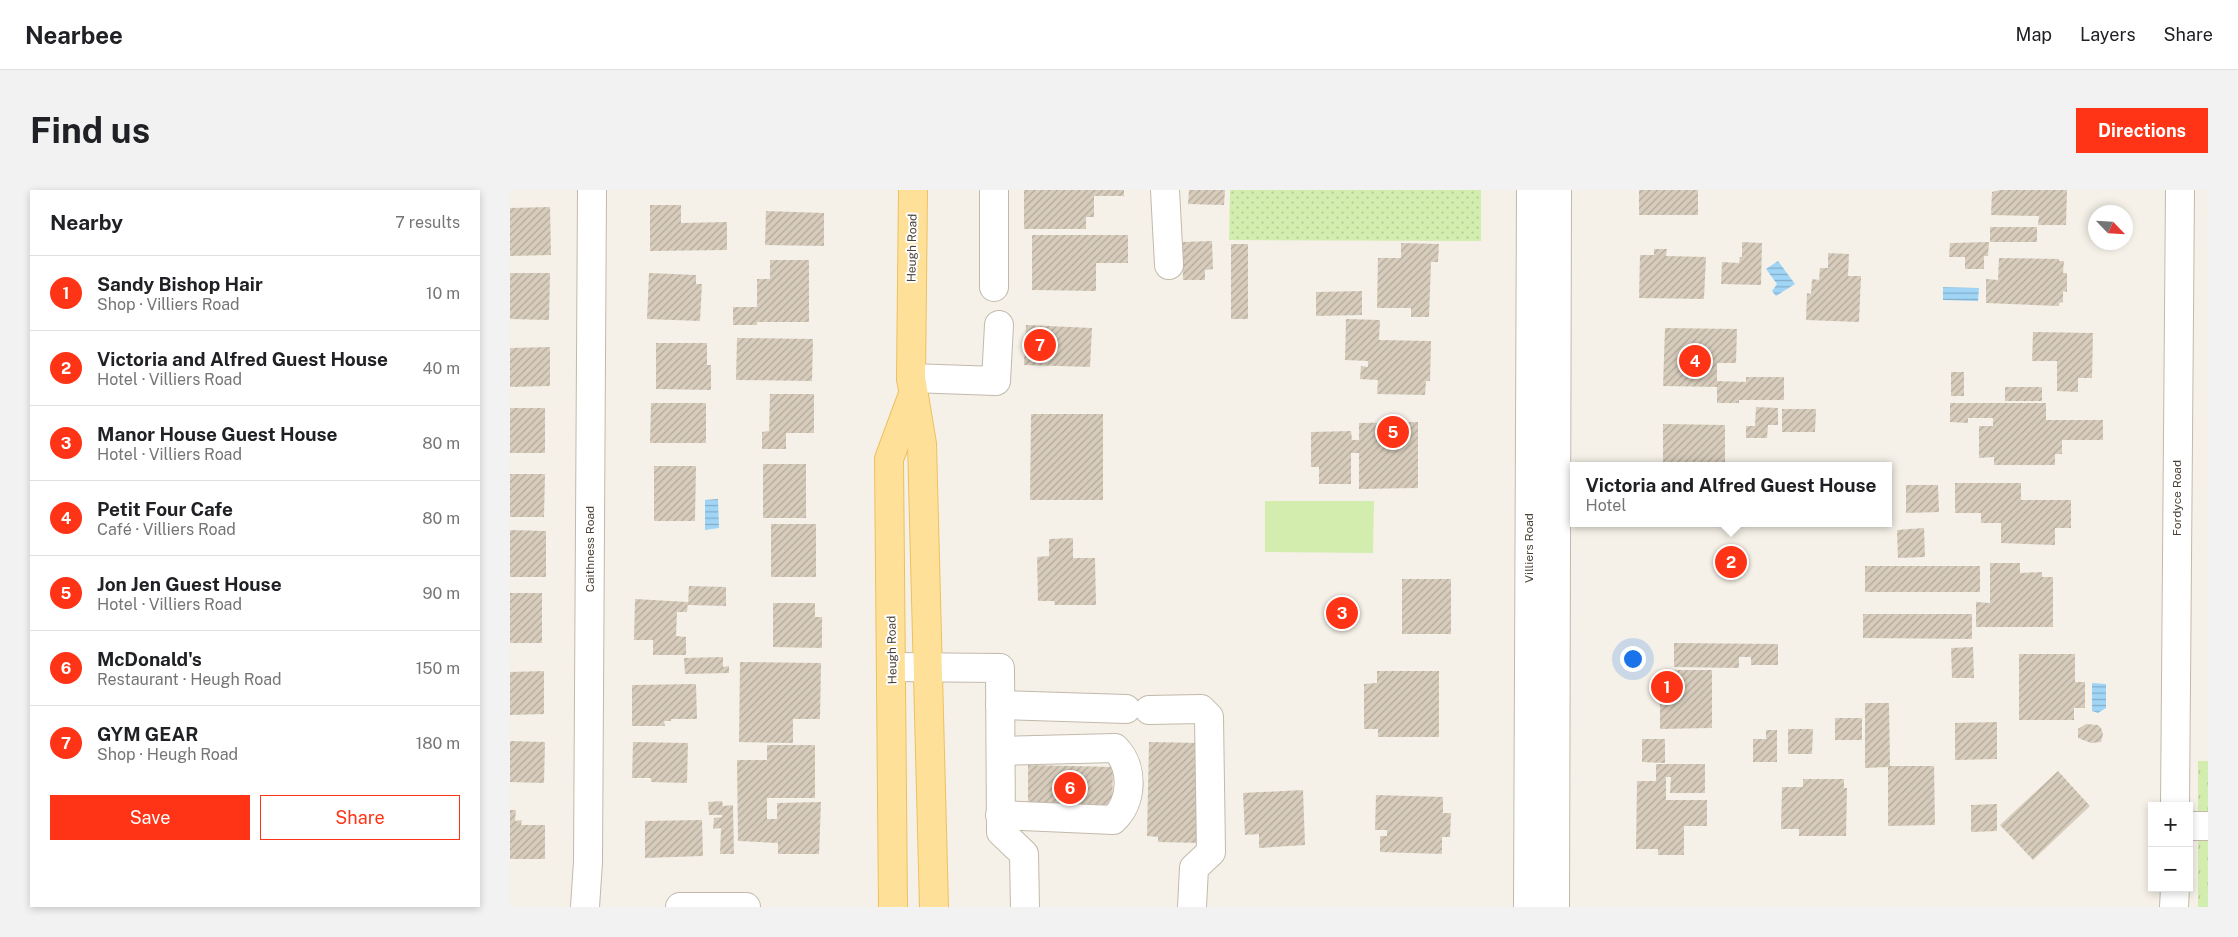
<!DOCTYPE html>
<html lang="en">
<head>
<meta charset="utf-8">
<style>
  body { margin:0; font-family:"Public Sans",sans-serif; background:#f2f2f2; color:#202124 }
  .controls { position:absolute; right:15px; bottom:15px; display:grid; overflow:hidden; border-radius:0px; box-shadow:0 2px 8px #0003 }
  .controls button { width:45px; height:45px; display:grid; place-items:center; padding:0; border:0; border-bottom:1px solid #e0e0e0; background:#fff; color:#202124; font:25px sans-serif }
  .compass { position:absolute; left:1578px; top:15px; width:45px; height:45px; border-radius:50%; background:#fff; box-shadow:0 2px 8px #0003; rotate:115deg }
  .you { position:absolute; left:1122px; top:468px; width:18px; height:18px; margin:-12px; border:4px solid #fff; border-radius:50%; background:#1a73e8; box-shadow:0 0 0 8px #1a73e833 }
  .badge { display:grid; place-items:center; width:32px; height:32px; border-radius:50%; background:#ff3416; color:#fff; font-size:16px; font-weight:700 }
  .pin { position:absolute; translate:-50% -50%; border:2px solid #fff; box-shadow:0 1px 5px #0006 }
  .popup { position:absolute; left:1060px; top:272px; width:322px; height:65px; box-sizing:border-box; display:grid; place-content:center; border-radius:0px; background:#fff; filter:drop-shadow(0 1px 4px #0005); font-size:16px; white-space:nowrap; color:#757577 }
  .popup b { font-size:19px; color:#202124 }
  .popup::after { content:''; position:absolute; left:50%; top:100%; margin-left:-10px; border:10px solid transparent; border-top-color:#fff }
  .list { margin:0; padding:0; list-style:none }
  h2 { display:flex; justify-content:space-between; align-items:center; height:65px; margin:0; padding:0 20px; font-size:21px }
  h2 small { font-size:16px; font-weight:400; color:#757577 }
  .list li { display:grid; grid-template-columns:32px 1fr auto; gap:15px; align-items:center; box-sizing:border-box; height:75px; padding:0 20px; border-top:1px solid #e0e0e0 }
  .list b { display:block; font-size:19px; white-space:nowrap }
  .list p { margin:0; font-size:16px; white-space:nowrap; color:#757577 }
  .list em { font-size:16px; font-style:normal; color:#757577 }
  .actions { display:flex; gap:10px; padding:15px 20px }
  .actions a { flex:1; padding:11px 0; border:1px solid #ff3416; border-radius:0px; text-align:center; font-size:18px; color:#ff3416 }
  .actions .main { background:#ff3416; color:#fff }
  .map { position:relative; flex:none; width:1698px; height:717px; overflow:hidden; border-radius:0px }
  header { display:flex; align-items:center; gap:30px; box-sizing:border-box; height:70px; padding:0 25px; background:#fff; border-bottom:1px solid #e0e0e0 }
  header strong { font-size:24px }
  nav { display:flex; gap:28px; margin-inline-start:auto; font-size:18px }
  .intro { display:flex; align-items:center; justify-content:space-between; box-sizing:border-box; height:120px; padding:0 30px }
  h1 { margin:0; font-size:35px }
  .button { padding:12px 22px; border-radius:0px; background:#ff3416; color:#fff; font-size:18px; font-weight:700 }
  main { display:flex; gap:30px; padding:0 30px }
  aside { flex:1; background:#fff; border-radius:0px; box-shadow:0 2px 8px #0003 }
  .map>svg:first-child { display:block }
</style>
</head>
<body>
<header>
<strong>Nearbee</strong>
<nav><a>Map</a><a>Layers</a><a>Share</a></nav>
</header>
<div class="intro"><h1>Find us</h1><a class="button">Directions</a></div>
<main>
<aside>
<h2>Nearby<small>7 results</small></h2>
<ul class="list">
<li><span class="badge">1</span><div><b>Sandy Bishop Hair</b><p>Shop · Villiers Road</p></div><em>10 m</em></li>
<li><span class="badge">2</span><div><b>Victoria and Alfred Guest House</b><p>Hotel · Villiers Road</p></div><em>40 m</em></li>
<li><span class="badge">3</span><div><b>Manor House Guest House</b><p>Hotel · Villiers Road</p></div><em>80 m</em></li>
<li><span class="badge">4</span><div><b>Petit Four Cafe</b><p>Café · Villiers Road</p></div><em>80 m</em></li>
<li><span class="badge">5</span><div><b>Jon Jen Guest House</b><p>Hotel · Villiers Road</p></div><em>90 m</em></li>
<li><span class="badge">6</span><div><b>McDonald's</b><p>Restaurant · Heugh Road</p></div><em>150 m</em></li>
<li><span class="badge">7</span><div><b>GYM GEAR</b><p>Shop · Heugh Road</p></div><em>180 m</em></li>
</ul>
<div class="actions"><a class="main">Save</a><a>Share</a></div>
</aside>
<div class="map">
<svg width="1698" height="717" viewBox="0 0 1698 717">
  <defs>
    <pattern id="grass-dots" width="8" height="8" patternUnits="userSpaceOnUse" patternTransform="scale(1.25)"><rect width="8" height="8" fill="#d2edae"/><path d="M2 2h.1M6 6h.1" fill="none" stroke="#b6cc96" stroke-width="1.8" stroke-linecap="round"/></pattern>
    <pattern id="park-tufts" width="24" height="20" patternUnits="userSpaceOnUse" patternTransform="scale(1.25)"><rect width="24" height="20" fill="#d2edae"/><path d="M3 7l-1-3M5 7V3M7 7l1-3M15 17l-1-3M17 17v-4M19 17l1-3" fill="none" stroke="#b6cc96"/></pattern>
    <pattern id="water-rules" width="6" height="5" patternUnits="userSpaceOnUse" patternTransform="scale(1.25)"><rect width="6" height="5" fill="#a0d5f6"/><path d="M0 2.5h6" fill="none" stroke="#84aec8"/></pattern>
    <pattern id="building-hatch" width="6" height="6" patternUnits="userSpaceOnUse" patternTransform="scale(1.25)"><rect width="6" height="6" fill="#d8cdbd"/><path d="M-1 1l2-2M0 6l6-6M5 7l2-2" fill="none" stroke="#b1a89a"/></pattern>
  </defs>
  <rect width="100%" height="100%" fill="#f5f1e8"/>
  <path fill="url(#grass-dots)" d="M720 0H971V51L719 50Z"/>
  <rect fill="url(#park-tufts)" x="1688" y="571" width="10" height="146"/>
  <path fill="#d2edae" d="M755 311H864L863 363 755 362Z"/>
  <g fill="url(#water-rules)">
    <path d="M1268 71 1285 94 1266 106 1262 101 1267 94 1256 79Z"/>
    <path d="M1433 97 1469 98 1468 111 1433 110Z"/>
    <path d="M208 309 209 338 195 340V310Z"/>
    <path d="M1582 493 1596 494V518L1588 523 1582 521Z"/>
  </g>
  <g fill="url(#building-hatch)">
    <path d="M514 0H614V6H584V27H576V39H514Z"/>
    <path d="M679 0H715L714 15 678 14Z"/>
    <rect x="1129" y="0" width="59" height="25"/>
    <path d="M1490 0H1557L1556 35H1528L1529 26 1481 25 1482 2Z"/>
    <path d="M140 15H171V33L217 32V60L140 61Z"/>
    <path d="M40 17 41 65 0 66V18Z"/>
    <path d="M256 21 314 23V56L255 55Z"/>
    <rect x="1480" y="37" width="47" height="15"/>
    <path d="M522 45H618V73H586V101L522 100Z"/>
    <path d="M702 51 703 79 695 80V90H673L672 52Z"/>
    <path d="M1232 52 1252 53 1251 95 1211 94 1212 72 1229 73 1230 67H1232Z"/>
    <path d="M1479 52 1478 66H1474V79H1455V67H1439L1440 53Z"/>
    <path d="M891 53 929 54 928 72H921L919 127H901V118H867L868 68H891Z"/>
    <rect x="721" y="54" width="17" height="75"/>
    <path d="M1144 59H1157L1156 66 1196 67 1194 109 1129 108 1130 65H1144Z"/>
    <path d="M1318 63 1339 64 1338 86H1351L1349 132 1296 130 1297 103 1301 104 1302 89 1309 90 1310 78H1318Z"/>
    <path d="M1489 68 1549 69V71H1554L1553 83H1557V102L1553 101V112L1549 113V116L1476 113V89L1488 90Z"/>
    <path d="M260 70H299V132H247V135H223V117H247V89H260Z"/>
    <path d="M0 83H40L39 130 0 129Z"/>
    <path d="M139 83 186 85V94H192L190 131 137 129Z"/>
    <path d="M852 101V125L806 126V102Z"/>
    <path d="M836 129 870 130 869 150 921 151 920 191H916L915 205 867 204 868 190 850 189 851 176 858 177V171L835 170Z"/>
    <path d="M516 135 582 138 580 177 514 175Z"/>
    <path d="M1155 138 1227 139 1226 173H1207V191L1236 192V187H1274V210H1229V213H1207V197L1153 196Z"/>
    <path d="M1523 142 1583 143 1582 188H1568V202L1547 201V171H1522Z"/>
    <path d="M227 148 303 149 302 191 226 190Z"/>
    <path d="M146 153H197V175H201V200L146 199Z"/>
    <path d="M40 157V196L0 197V158Z"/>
    <rect x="1441" y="182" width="13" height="24"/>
    <rect x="1495" y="197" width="37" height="14"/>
    <path d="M260 204H304V243H276V259H252V242L259 241Z"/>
    <path d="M141 213H196V253H140Z"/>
    <path d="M1440 213H1536V230H1593V250H1552V264H1545V275H1484V267L1469 268V236H1483V228H1458V233L1440 232Z"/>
    <path d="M1246 217 1268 218V235H1258L1257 248H1236V236H1245Z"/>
    <rect x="0" y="218" width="35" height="45"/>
    <path d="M1272 219H1306L1305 242H1272Z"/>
    <path d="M521 224H593V310H520Z"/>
    <path d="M908 232V298L849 299V263H841V294H809V277H801V242L841 241 842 250H849V233Z"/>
    <path d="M1153 234 1215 235V275L1153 276Z"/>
    <rect x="253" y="274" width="43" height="54"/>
    <path d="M144 276H186L185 331H144Z"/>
    <path d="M0 284H35L34 327H0Z"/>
    <path d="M1445 293H1511V310H1561V338H1545V355L1491 353V333H1471V323H1445Z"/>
    <path d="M1396 295H1428L1429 322 1396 323Z"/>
    <rect x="261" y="334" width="45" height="53"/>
    <path d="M1414 338 1415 367 1388 368 1387 340Z"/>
    <path d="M0 340 36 341V387H0Z"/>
    <path d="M563 348V368H585L586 415H545L544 411H528L527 367 539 366V349Z"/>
    <path d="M1480 373H1510V383L1532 382V387H1543V437H1466V412L1480 413Z"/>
    <rect x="1355" y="376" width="115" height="26"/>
    <rect x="892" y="389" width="49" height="55"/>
    <path d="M179 396 216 397V416L178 415Z"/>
    <rect x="0" y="403" width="32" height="50"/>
    <path d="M125 409 178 412 177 422H167L166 446 176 447V465H143V450H124Z"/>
    <path d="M263 413H305V427H312V458L263 457Z"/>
    <path d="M1353 424H1462V449L1353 448Z"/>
    <path d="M1164 453 1268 454V475H1241V467H1229V478L1164 477Z"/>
    <path d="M1463 457 1464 488H1442L1441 458Z"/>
    <path d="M1509 464H1565V492H1575V518H1564V530H1509Z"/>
    <path d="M213 467V477L219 476V483L175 484 174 468Z"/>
    <path d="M230 472 311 473 310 529H283V553L229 552Z"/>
    <path d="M1150 480H1202V538L1150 539Z"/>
    <path d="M34 481V524L0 525V482Z"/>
    <path d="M867 481H929V547H868V539H854V494L867 493Z"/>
    <path d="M186 494 187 529H161V531H154L155 536H122V495Z"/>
    <path d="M1355 513H1379L1380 576H1424L1425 635 1378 636V577L1355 578Z"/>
    <rect x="1325" y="528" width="27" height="22"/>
    <path d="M1487 532V569L1445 570V533Z"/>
    <path d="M1576 534 1588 535 1591 538 1593 544 1591 552 1581 553 1568 548V539Z"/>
    <path d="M1278 539H1303L1302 564H1278Z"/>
    <path d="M1256 540H1267V572H1243V549H1256Z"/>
    <path d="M1132 549H1155V573L1132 572Z"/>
    <path d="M0 551 35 552 34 593 0 592Z"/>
    <path d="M123 552 178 553 177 593 141 592V588H122Z"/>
    <path d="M639 552 694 553 692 653 648 652V647L637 646Z"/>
    <path d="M257 555H305V608H257V629H267V613L311 612 309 664H268V653L228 651 227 570H257Z"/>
    <path d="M1146 574H1195V603H1160L1161 587H1156V610H1197V636H1174V665H1148V659H1126L1127 591H1146Z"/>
    <path d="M518 575 603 577 602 621 518 620Z"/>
    <path d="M1548 581 1580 616 1523 670 1490 635Z"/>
    <path d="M1293 589H1334V598H1337L1336 646H1289V639H1271L1272 597H1293Z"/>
    <path d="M793 600 795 655 749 658V644L735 645 733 603Z"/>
    <path d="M866 605 933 607V623H941L940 647H932V664L870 662V646H877V640H865Z"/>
    <path d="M212 611 213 616 223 615 224 664H210L211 638 203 639 204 628 212 627V625H199L198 612Z"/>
    <path d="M1487 614V641L1461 642V615Z"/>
    <path d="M0 620H6L5 631 12 630 11 635H35V669H0Z"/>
    <path d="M192 630 193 666 135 668V631Z"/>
  </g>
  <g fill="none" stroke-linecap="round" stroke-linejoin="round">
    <defs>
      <g id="minor">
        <path d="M484 0V97"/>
        <path d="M655 0 659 75"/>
        <path d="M401 188 486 191 489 135"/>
        <path d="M382 477 490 478 491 642 514 664 515 717"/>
        <path d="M490 515 616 519"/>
        <path d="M639 520 691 519 699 527 701 662 684 678 682 717"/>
        <path d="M1665 616 1670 0"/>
        <path d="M490 625 603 630C623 612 624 577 605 558L491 561"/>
        <path d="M1679 636H1698"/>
        <path d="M75 717 78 672 82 0"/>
        <path d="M170 717H236"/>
        <path d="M1018 717 1021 0"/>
        <path d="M1045 717 1047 0"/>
        <path d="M1664 717 1665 698"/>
      </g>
      <g id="major">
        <path d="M403 0 401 188 412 254 424 717"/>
        <path d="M383 717 379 269 402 207"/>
      </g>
    </defs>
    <use href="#minor" stroke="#c2b9aa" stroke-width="30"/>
    <use href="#major" stroke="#edc05e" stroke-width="30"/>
    <use href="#minor" stroke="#fff" stroke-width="28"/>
    <use href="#major" stroke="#ffe098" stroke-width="28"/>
  </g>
  <g text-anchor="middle" stroke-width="4" stroke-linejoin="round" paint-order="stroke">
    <g font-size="12" fill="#4a4236" stroke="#fff">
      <text transform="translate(402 58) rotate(-89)" y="4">Heugh Road</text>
      <text transform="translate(1667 308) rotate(-90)" y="4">Fordyce Road</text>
      <text transform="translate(1019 358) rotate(-90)" y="4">Villiers Road</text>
      <text transform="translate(80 359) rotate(-90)" y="4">Caithness Road</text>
      <text transform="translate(382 460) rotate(-91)" y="4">Heugh Road</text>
    </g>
  </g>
</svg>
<div class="controls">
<button>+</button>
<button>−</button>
</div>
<svg class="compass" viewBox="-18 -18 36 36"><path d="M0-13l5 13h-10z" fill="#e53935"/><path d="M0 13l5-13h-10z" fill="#757577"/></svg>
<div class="you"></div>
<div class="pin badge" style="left:1157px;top:497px">1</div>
<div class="pin badge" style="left:1221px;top:372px">2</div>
<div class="popup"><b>Victoria and Alfred Guest House</b>Hotel</div>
<div class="pin badge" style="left:832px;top:423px">3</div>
<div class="pin badge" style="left:1185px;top:171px">4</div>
<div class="pin badge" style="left:883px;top:242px">5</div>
<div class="pin badge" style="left:560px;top:598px">6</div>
<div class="pin badge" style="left:530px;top:155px">7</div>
</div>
</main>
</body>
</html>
